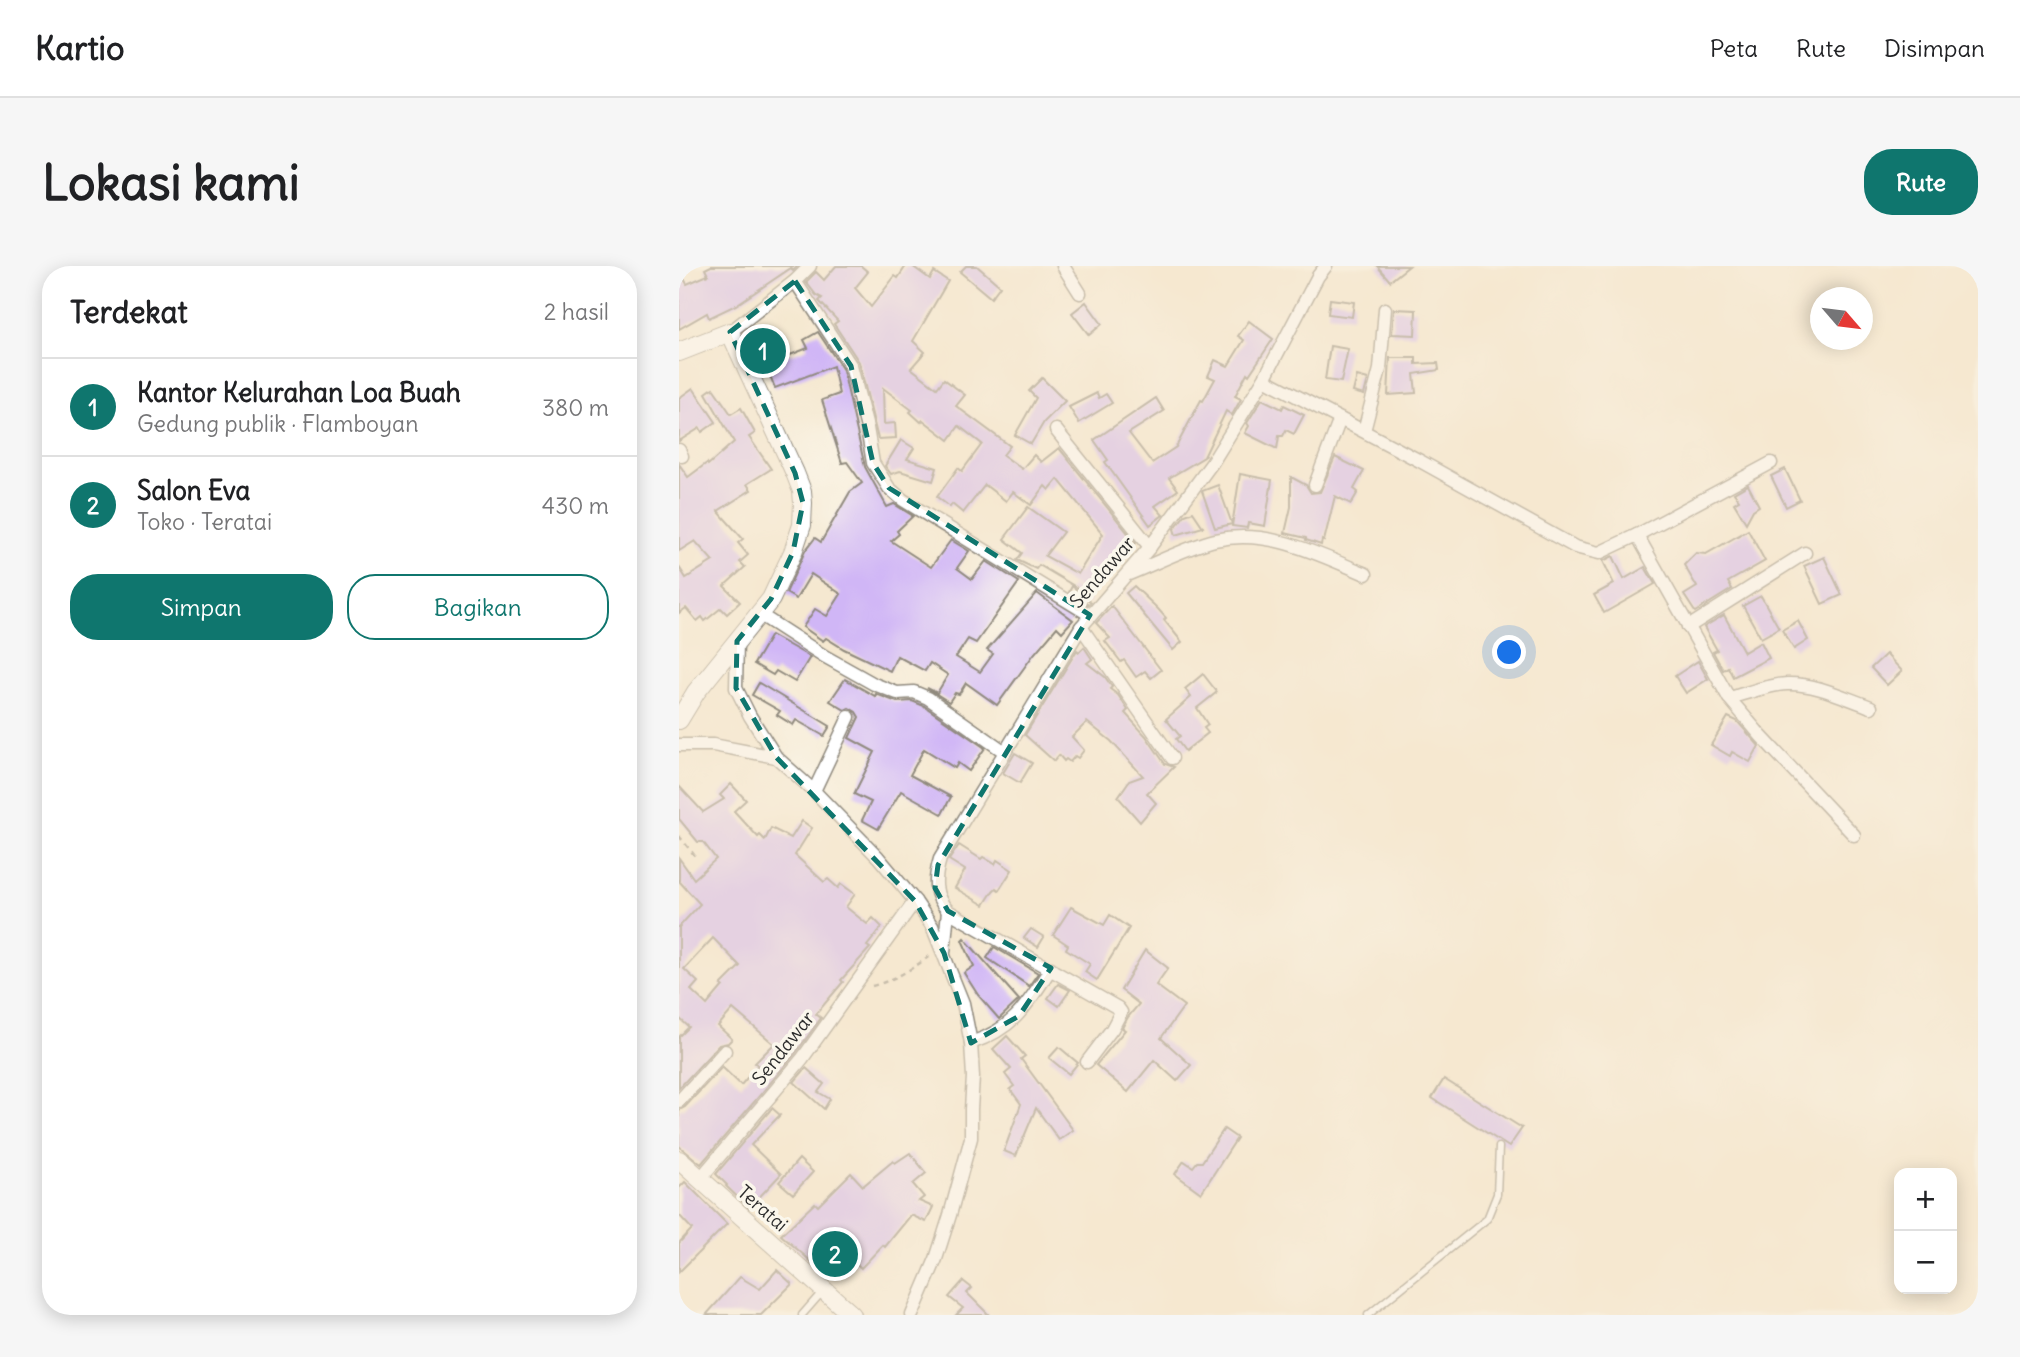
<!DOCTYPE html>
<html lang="id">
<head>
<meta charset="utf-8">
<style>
  body { margin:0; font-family:Delius,sans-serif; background:#f6f6f6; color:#202124 }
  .controls { position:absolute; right:21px; bottom:21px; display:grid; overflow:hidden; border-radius:14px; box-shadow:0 4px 18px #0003 }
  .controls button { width:63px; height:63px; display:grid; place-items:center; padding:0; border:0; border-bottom:2px solid #e0e0e0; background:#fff; color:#202124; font:35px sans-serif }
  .compass { position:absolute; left:1131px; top:21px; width:63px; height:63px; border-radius:50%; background:#fff; box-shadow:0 4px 18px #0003; rotate:118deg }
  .you { position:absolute; left:831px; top:387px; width:24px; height:24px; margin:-18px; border:5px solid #fff; border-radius:50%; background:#1a73e8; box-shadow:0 0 0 10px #1a73e833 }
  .badge { display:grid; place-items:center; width:46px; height:46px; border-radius:50%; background:#0f766e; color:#fff; font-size:23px; font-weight:700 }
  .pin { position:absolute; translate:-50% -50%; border:4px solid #fff; box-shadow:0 2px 7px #0006 }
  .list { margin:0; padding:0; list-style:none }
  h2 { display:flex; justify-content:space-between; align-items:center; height:91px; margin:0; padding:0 28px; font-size:30px }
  h2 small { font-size:23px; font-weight:400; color:#757577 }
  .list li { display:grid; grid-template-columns:46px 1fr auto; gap:21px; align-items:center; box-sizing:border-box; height:98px; padding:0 28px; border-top:2px solid #e0e0e0 }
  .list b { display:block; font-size:26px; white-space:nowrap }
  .list p { margin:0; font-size:23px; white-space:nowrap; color:#757577 }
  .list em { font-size:23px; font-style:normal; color:#757577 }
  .actions { display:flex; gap:14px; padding:21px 28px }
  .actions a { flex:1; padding:16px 0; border:2px solid #0f766e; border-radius:28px; text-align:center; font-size:24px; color:#0f766e }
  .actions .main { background:#0f766e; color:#fff }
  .map { position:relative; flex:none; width:1299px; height:1049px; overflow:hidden; border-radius:28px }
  header { display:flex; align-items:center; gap:42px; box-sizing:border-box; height:98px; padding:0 35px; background:#fff; border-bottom:2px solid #e0e0e0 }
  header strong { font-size:33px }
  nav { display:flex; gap:38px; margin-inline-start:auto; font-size:24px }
  .intro { display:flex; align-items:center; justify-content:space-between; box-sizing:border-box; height:168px; padding:0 42px }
  h1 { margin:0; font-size:49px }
  .button { padding:18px 32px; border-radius:28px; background:#0f766e; color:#fff; font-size:24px; font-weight:700 }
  main { display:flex; gap:42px; padding:0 42px }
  aside { flex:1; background:#fff; border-radius:28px; box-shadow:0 4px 18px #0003 }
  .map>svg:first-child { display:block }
</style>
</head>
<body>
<header>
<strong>Kartio</strong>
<nav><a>Peta</a><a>Rute</a><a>Disimpan</a></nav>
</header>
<div class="intro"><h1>Lokasi kami</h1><a class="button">Rute</a></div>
<main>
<aside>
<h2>Terdekat<small>2 hasil</small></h2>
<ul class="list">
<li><span class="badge">1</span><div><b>Kantor Kelurahan Loa Buah</b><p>Gedung publik · Flamboyan</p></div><em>380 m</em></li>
<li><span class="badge">2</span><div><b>Salon Eva</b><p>Toko · Teratai</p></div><em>430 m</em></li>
</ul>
<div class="actions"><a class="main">Simpan</a><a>Bagikan</a></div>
</aside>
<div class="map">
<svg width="1299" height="1049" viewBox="0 0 1299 1049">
  <rect width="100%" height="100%" fill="#fbf7ec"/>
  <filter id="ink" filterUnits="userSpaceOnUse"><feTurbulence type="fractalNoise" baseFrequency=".0143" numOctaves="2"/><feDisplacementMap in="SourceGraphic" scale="14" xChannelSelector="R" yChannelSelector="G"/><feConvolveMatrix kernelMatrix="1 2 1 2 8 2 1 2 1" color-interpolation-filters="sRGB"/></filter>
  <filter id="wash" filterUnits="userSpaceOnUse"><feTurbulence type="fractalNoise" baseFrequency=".00686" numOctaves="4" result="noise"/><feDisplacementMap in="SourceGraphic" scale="28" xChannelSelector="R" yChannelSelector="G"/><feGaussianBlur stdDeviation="1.57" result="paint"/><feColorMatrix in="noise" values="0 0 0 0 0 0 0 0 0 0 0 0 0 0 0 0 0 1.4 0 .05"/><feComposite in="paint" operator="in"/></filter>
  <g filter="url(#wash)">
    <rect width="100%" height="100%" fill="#f5e8d0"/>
    <g id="blocks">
      <g fill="#d0b6f6" fill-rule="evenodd">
        <path d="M32 0H119L114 5 112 2 57 39 30 52 28 47 0 63V4L8 18 29 9 26 3Z"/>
        <path d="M157 0H182L189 6 176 22 192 41 216 10 219 12 227 0H233L251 13 255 6 269 15 234 75 246 86 232 102 258 122 265 113 286 129 277 140 331 180 324 189 343 203 355 189 362 196 380 182 457 277 449 285 445 281 426 313 419 309 407 327 360 299 357 303 338 294 343 287 325 273 349 241 384 266 366 290 399 308 424 268 379 213 370 224 366 220 352 239 334 226 327 235 306 219 284 247 273 238 271 241 258 231 279 202 283 205 303 178 280 160 270 174 244 154 242 156 231 146 233 144 204 122 205 158 216 157 217 172 199 173 180 96 155 58 159 55 140 35 143 32 137 29 127 16 137 6 145 14Z"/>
        <path d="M287 0H298L321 20 312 32 281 6Z"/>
        <path d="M698 0H730L711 15Z"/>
        <path d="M651 33 675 36 673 51 649 48Z"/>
        <path d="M407 36 423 58 410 69 393 47Z"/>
        <path d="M715 43 737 44 736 69 713 68Z"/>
        <path d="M570 55 594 73 570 109 568 107 556 130 562 133 553 149 547 145 525 191 490 212 499 224 476 240 484 249 471 259 426 196 429 194 415 174 477 132 485 145 450 167 473 197 497 181 522 134 524 135 536 113 529 110 536 94 549 100 565 74 559 70Z"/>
        <path d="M88 66 111 89 129 82 125 74 139 66 164 104 186 201 208 241 215 238 234 250 218 265 220 268 212 275 252 301 272 274 290 285 278 302 293 313 307 295 340 316 297 377 289 373 277 391 301 406 314 388 308 384 358 327 394 354 383 366 378 361 355 388 318 439 287 417 280 428 276 427 270 436 248 422 258 427 269 409 251 397 246 405 218 390 211 405 165 383 147 372 144 375 124 361 136 343 148 350 162 328 132 308 117 333 107 327 126 285 136 272 142 276 171 226 183 217 168 196 163 197 143 134 160 128 154 100 96 122 86 97 81 103 71 83Z"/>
        <path d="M651 80 669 83 662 116 646 114Z"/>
        <path d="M711 92H737V98L759 97 760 104 735 108 737 127 709 129Z"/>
        <path d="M678 110 689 113 685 129 674 126Z"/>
        <path d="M363 112 386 135 365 156 352 178 336 169 357 132 350 125Z"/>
        <path d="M14 122 37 156 23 166 21 162 0 175V132Z"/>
        <path d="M34 122 52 148 62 142 76 167 70 171 92 203 68 218 72 224 39 245 64 273 59 277 69 289 61 296 66 301 45 320 61 336 48 348 42 342 26 355 23 351 18 355 7 342 0 347V301L7 312 34 295 16 275 0 285V198L9 211 28 197 29 199 55 176 27 127Z"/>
        <path d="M418 127 420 132 427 128 433 137 400 157 390 141Z"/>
        <path d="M583 133 603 143 605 139 625 149 615 168 607 164 604 170H600L598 183 566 167 570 160 568 157Z"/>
        <path d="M222 174 235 182 228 193 258 202 254 215 221 205 212 208 206 200Z"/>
        <path d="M656 191 685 205 675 223 679 226 672 238 656 230 645 275 643 274 642 279 627 274V272L606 267 612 241V211L627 219 632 227 641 226Z"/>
        <path d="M1106 203 1121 234 1107 241 1092 210Z"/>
        <path d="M561 208 593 214 586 260 569 257 568 262 553 260Z"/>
        <path d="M539 219 553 258 536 262 523 225Z"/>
        <path d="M1069 219 1080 240 1074 244 1067 257 1055 237 1060 234 1055 227Z"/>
        <path d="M514 246 524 261 497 269 495 263 506 249Z"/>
        <path d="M1069 264 1086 295 1049 316 1053 323 1016 346 1005 329 1018 321 1005 299 1017 287 1027 288Z"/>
        <path d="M934 290 945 313 966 301 976 318 925 347 915 329 935 318 924 295Z"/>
        <path d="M1145 291 1163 329 1143 338 1125 300Z"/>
        <path d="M393 320 412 336 410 338 390 326Z"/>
        <path d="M455 320 479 343 487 352 485 354 503 376 494 384 447 327Z"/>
        <path d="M1082 330 1100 362 1082 372 1064 340Z"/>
        <path d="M433 340 482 404 472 412 466 405 457 411 445 394 442 396 426 375 431 372 417 357Z"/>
        <path d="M1045 349 1065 386 1082 376 1090 392 1054 411 1049 401 1044 404 1034 386 1038 384 1025 361Z"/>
        <path d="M1119 355 1129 374 1115 383 1103 364Z"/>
        <path d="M92 369 131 391 116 416 97 405 94 409 75 398Z"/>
        <path d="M405 381 413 393 408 397 426 411 433 421 431 423 439 429 449 444 446 447 467 470 486 498 495 501 468 527 477 537 461 556 439 531 450 515 464 510 432 475 408 456 393 471 405 484 399 492 396 490 391 496 387 493 385 495 380 489 375 495 346 469 398 384 400 386Z"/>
        <path d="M1207 388 1223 405 1208 419 1192 402Z"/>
        <path d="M1019 395 1029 413 1007 427 996 410Z"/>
        <path d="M524 408 538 426 518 442 529 459 525 462 529 467 506 485 497 473 501 470 487 453 512 431 506 423Z"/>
        <path d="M166 413 196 430 197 428 218 436 233 435 245 440 306 482 290 505 279 497 276 502 245 483 231 509 272 531 263 548 222 525 199 563 183 554 192 536 175 528 196 486 170 472 180 451 177 446 170 442 166 444 151 435Z"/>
        <path d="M80 417 151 460 145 470 117 454 114 459 98 449 101 445 73 429Z"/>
        <path d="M1049 451 1058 455 1080 480 1071 496 1053 486 1051 490 1032 479Z"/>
        <path d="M336 487 353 497 341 517 324 507Z"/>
        <path d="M52 518 67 534 55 545 79 571 81 569 86 574 92 562 112 572 123 555 133 562 116 589 145 616 149 613 159 622 162 618 176 628 167 641 188 658 194 652 203 661 188 680 191 682 162 714 164 716 137 748 142 752 116 788 22 898 0 880V844L6 841 43 801 62 819 79 799 76 797 95 778 54 743 39 760 53 773 49 777 40 779 0 822V771L10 761 0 752V661L21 638 0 615V592L15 613 37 593 24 576H19L0 553V520L24 546 45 533 41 529ZM34 672 61 700 42 719 44 720 28 739 12 724 19 716 5 703Z"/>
        <path d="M280 579 302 593 304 591 316 598 318 594 333 604 320 624 317 622 314 625 305 639 276 622 286 604 270 594Z"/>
        <path d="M392 641 425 659 431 649 450 662 418 714 406 706 411 698 387 683 389 679 374 669Z"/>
        <path d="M352 663 365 671 359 681 345 672Z"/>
        <path d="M285 672 340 734 320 753 299 729 285 707 295 700 283 674Z"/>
        <path d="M315 681 359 707 350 720 308 692Z"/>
        <path d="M466 684 489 702 477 719 505 740 482 772 512 799 498 815 475 794 449 826 417 799 446 764 443 762 449 751 460 738 442 724Z"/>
        <path d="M379 718 391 724 380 740 369 732Z"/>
        <path d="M328 770 346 790 342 793 394 864 380 874 357 842 337 890 325 885 342 838 331 823 335 820 326 808 332 803 314 783Z"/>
        <path d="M380 781 399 797 390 808 370 792Z"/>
        <path d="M127 802 145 818 139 826 151 833 145 843 115 816Z"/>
        <path d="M765 813 843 862 830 881 753 832Z"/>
        <path d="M93 842 101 849 72 879 102 908 70 942 47 920 48 919 37 908Z"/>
        <path d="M545 863 558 872 522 927 496 908 505 895 514 901 518 896H523Z"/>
        <path d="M231 887 247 907 234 918 245 931 240 935 254 941 247 956 232 949 206 981 204 979 182 1002 171 992 159 1008 142 992 135 998 102 969 136 937 139 940 172 907 184 920 214 895 216 897Z"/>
        <path d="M120 893 134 906 114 928 100 916Z"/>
        <path d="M6 916 48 958 0 1006V977L13 963 0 949V922Z"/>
        <path d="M98 1004 113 1018 82 1049H27L61 1011 81 1023Z"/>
        <path d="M284 1015 293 1022 288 1027 310 1049H277L284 1042 270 1031Z"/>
      </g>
    </g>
  </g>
  <g filter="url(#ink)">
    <use href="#blocks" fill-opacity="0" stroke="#908a7e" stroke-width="2"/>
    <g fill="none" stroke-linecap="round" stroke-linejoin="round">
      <defs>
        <g id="service">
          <path d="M123 1049 144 1025"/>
          <path d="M689 1049 808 953 818 928 820 881"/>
        </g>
        <g id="minor">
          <path d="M384 0 401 27"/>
          <path d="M116 15 172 100 188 162 194 197 210 222 224 234 411 349"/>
          <path d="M51 66 116 15 131 0"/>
          <path d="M585 113 741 195 896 281 920 287 958 269 1050 432 1082 470 1175 569"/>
          <path d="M377 164 471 281"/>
          <path d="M685 165 701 103 706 43"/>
          <path d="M0 184 3 190"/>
          <path d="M636 219 661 153"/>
          <path d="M958 269 1092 197"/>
          <path d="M450 308C475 298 511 280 536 274 590 262 638 288 687 308"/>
          <path d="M80 348 145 390 195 418 218 427 235 426 249 432 326 486"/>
          <path d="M402 361 493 492"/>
          <path d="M1009 361 1126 287"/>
          <path d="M58 375 57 422 71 450 97 491 135 525 199 591 236 635 253 660 284 737 292 777 294 811 292 843V872L271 949 257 993 233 1049"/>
          <path d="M1050 432C1069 427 1088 419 1108 418 1136 417 1166 432 1192 441"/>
          <path d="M0 479H34L97 491"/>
          <path d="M135 525 170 451"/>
          <path d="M265 686 269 645"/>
          <path d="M292 777C336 762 348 739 372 702"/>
          <path d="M408 796 433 763 442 746 439 742 269 645C254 629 255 613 261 593L402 361 471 281 533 197 585 113 639 10 647 0"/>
          <path d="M0 835 46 785"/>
          <path d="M20 914 123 793 236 635"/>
        </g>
        <g id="secondary">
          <path d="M0 86 51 66 116 207 123 225 124 237 123 259 114 286 92 333 17 426 0 454"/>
          <path d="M0 894 173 1049"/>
        </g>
      </defs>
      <use href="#service" stroke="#908a7e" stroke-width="9"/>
      <use href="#minor" stroke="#908a7e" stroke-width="15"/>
      <use href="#secondary" stroke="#908a7e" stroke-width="20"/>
      <g stroke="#908a7e" stroke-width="2.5" stroke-dasharray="5 5" stroke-linecap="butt">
        <path d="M0 570 16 590"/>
        <path d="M193 720C216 714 233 703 252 689"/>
      </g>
      <use href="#service" stroke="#fff" stroke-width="6"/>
      <use href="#minor" stroke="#fff" stroke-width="12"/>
      <use href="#secondary" stroke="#fff" stroke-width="18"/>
    </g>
  </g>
  <path d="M0 0H1299V1049H0ZM116 15 172 100 194 197 210 222 411 349 259 599 256 622 269 645 372 702 340 750 292 777 265 687 236 635 97 491 57 422 58 375 92 333 114 286 124 237 116 207 51 66Z" fill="#f5e8d0" fill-opacity=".55" fill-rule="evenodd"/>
  <path fill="none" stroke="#0f766e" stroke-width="5" stroke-dasharray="14 9" stroke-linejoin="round" d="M116 15 172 100 194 197 210 222 411 349 259 599 256 622 269 645 372 702 340 750 292 777 265 687 236 635 97 491 57 422 58 375 92 333 114 286 124 237 116 207 51 66Z"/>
  <g text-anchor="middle" stroke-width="7" stroke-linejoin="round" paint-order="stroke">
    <g font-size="19" fill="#2b2b2b" stroke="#fbf7ec">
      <text transform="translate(423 306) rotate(-49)" y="7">Sendawar</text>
      <text transform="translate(104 782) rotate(-52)" y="7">Sendawar</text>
      <text transform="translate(84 942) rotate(41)" y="7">Teratai</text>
    </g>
  </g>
</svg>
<div class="controls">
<button>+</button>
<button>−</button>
</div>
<svg class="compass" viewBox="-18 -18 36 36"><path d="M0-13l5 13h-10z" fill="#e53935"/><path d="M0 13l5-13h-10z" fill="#757577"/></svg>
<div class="you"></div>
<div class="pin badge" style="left:84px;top:85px">1</div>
<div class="pin badge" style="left:156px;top:988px">2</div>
</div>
</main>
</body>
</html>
